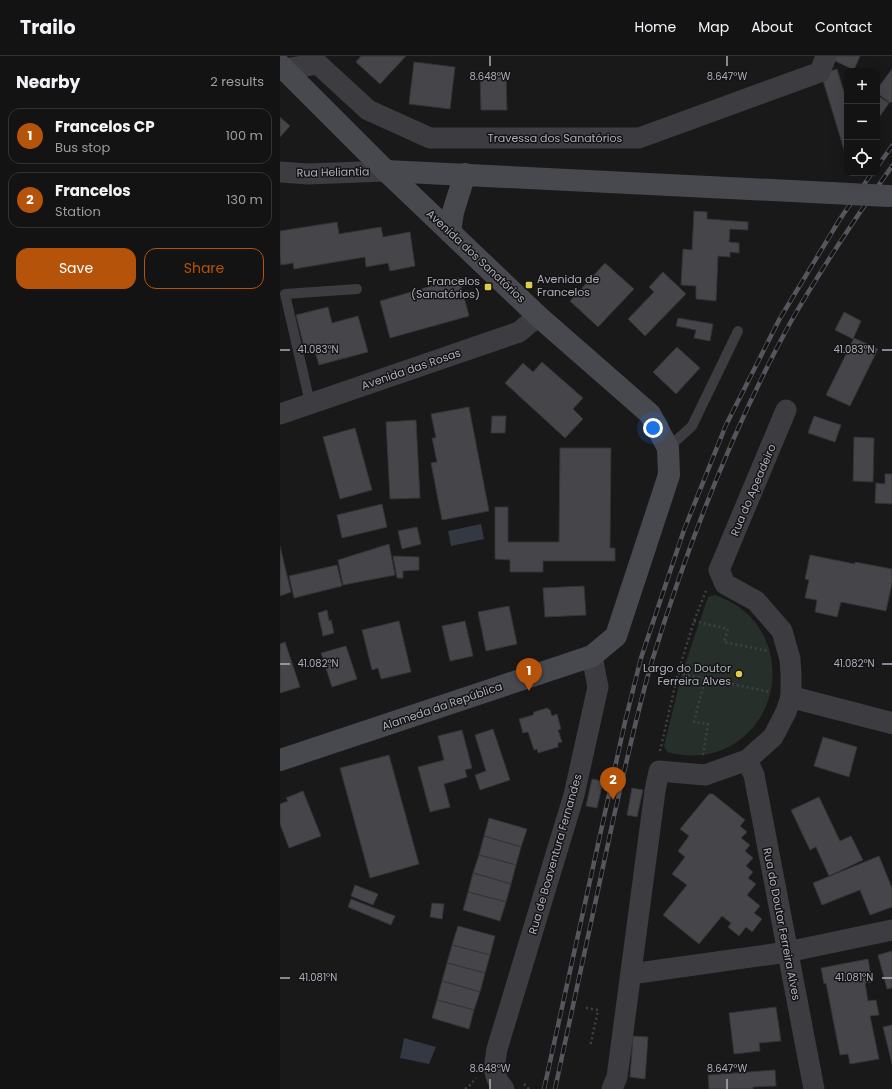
<!DOCTYPE html>
<html lang="en">
<head>
<meta charset="utf-8">
<style>
  body { margin:0; font-family:Poppins,sans-serif; background:#202022; color:#f1f3f6 }
  .controls { position:absolute; right:12px; top:12px; display:grid; overflow:hidden; border-radius:8px; box-shadow:0 4px 16px #0002 }
  .controls button { width:36px; height:36px; display:grid; place-items:center; padding:0; border:0; border-bottom:1px solid #323234; background:#131314; color:#f1f3f6; font:20px sans-serif }
  .you { position:absolute; left:373px; top:372px; width:14px; height:14px; margin:-10px; border:3px solid #fff; border-radius:50%; background:#1a73e8; box-shadow:0 0 0 6px #1a73e833 }
  .badge { display:grid; place-items:center; width:26px; height:26px; border-radius:50%; background:#b45309; color:#fff; font-size:13px; font-weight:700 }
  .pin { position:absolute; translate:-50% -33px; filter:drop-shadow(0 1px 2px #0008) }
  .pin::after { content:''; position:absolute; top:21px; width:14px; height:12px; background:inherit; clip-path:polygon(0 0,100% 0,50% 100%) }
  .list { margin:0; padding:0; list-style:none }
  h2 { display:flex; justify-content:space-between; align-items:center; height:52px; margin:0; padding:0 16px; font-size:17px }
  h2 small { font-size:13px; font-weight:400; color:#9d9ea0 }
  .list li { display:grid; grid-template-columns:26px 1fr auto; gap:12px; align-items:center; box-sizing:border-box; height:56px; margin:0 8px 8px; padding:0 8px; border:1px solid #323234; border-radius:12px }
  .list b { display:block; font-size:15px; white-space:nowrap }
  .list p { margin:0; font-size:13px; white-space:nowrap; color:#9d9ea0 }
  .list em { font-size:13px; font-style:normal; color:#9d9ea0 }
  .actions { display:flex; gap:8px; padding:12px 16px }
  .actions a { flex:1; padding:9px 0; border:1px solid #b45309; border-radius:12px; text-align:center; font-size:14px; color:#b45309 }
  .actions .main { background:#b45309; color:#fff }
  .icon { flex:none; width:22px; height:22px; fill:none; stroke:currentColor; stroke-width:2; stroke-linecap:round; stroke-linejoin:round }
  .map { position:relative; flex:none; width:612px; height:1033px; overflow:hidden }
  header { display:flex; align-items:center; gap:24px; box-sizing:border-box; height:56px; padding:0 20px; background:#131314; border-bottom:1px solid #323234 }
  header strong { font-size:19px }
  nav { display:flex; gap:22px; margin-inline-start:auto; font-size:14px }
  main { display:flex }
  aside { flex:1; background:#131314 }
  .map>svg:first-child { display:block }
</style>
</head>
<body>
<header>
<strong>Trailo</strong>
<nav><a>Home</a><a>Map</a><a>About</a><a>Contact</a></nav>
</header>
<main>
<aside>
<h2>Nearby<small>2 results</small></h2>
<ul class="list">
<li><span class="badge">1</span><div><b>Francelos CP</b><p>Bus stop</p></div><em>100 m</em></li>
<li><span class="badge">2</span><div><b>Francelos</b><p>Station</p></div><em>130 m</em></li>
</ul>
<div class="actions"><a class="main">Save</a><a>Share</a></div>
</aside>
<div class="map">
<svg width="612" height="1033" viewBox="0 0 612 1033">
  <rect width="100%" height="100%" fill="#19191a"/>
  <path fill="#272f2a" d="M435 539C443 542 452 546 459 551 510 588 501 668 444 693 425 701 406 701 387 696L384 690 402 617 428 541Z"/>
  <g fill="#343842">
    <path d="M201 468 204 483 171 490 168 475Z"/>
    <path d="M124 982 156 991 149 1008 120 1002Z"/>
  </g>
  <g fill="#46464a" stroke="#343336">
    <path d="M81 0H126L100 28 76 6Z"/>
    <path d="M554 0H580L574 14 553 4Z"/>
    <path d="M134 6 175 11 170 53 129 48Z"/>
    <path d="M557 13 564 36 566 35 567 38V100H566L541 18Z"/>
    <path d="M612 13V45L610 47 597 37V33Z"/>
    <path d="M200 18H226L227 54H201Z"/>
    <path d="M597 39 609 47 598 63 597 62Z"/>
    <path d="M0 61 10 70 0 81Z"/>
    <path d="M414 155 427 156V163L468 166V174L450 173 449 186 459 187V197L450 196V201L438 200 436 245 416 243V230L401 229 403 193 412 194Z"/>
    <path d="M57 166 59 178 101 171 103 181 130 176 135 210 110 215 108 207 86 211 85 201 14 213 13 207 1 209 0 201V175Z"/>
    <path d="M325 207 354 233 318 271 290 245Z"/>
    <path d="M383 216 406 238 365 280 348 263 374 236 369 231Z"/>
    <path d="M179 222 189 260 110 282 100 245Z"/>
    <path d="M48 251 52 267 78 260 88 296 39 309 33 288 24 291 16 259Z"/>
    <path d="M564 256 581 265 573 283 555 274Z"/>
    <path d="M398 262 433 268 430 285 414 282 416 274 396 270Z"/>
    <path d="M574 282 598 293 570 350 546 339Z"/>
    <path d="M397 291 420 312 396 338 373 316Z"/>
    <path d="M262 306 303 342 293 353 303 363 285 382 225 327 243 307 253 316Z"/>
    <path d="M189 351 209 455 162 464 151 407 157 406 152 382H156L151 358Z"/>
    <path d="M212 360H226L225 377H211Z"/>
    <path d="M534 360 561 369 555 386 528 377Z"/>
    <path d="M136 364 140 442 110 443 106 366Z"/>
    <path d="M75 372 92 434 60 443 43 381Z"/>
    <path d="M574 381 594 382 593 426 573 425Z"/>
    <path d="M280 392H331L330 492H335V505H263V516H230V504L215 503V451H228V486H279Z"/>
    <path d="M605 418H612V448L595 447 596 427 605 428Z"/>
    <path d="M102 448 107 471 62 482 57 459Z"/>
    <path d="M137 471 141 488 122 493 118 475Z"/>
    <path d="M109 488 115 519 63 529 58 504Z"/>
    <path d="M0 490 11 536 0 540Z"/>
    <path d="M530 499 575 508V506L612 513V527L606 555 561 546 557 561 535 556 537 544 525 542 529 524 525 523Z"/>
    <path d="M113 500 139 501V514L123 515V522H117Z"/>
    <path d="M57 509 62 530 14 542 9 520Z"/>
    <path d="M304 530 306 559 265 561 263 532Z"/>
    <path d="M229 550 237 588 206 595 198 556Z"/>
    <path d="M47 554 49 565 51 564 54 577 43 580 38 557Z"/>
    <path d="M119 565 131 616 101 623 98 612 92 614 82 574Z"/>
    <path d="M185 565 193 600 170 605 162 570Z"/>
    <path d="M5 586 20 631 0 637V588Z"/>
    <path d="M66 590 77 623 52 631 41 597Z"/>
    <path d="M267 652 270 654 272 660 277 658 281 673 278 674 282 686 278 687V691L258 697 257 693 254 694 248 676 243 677 239 663 253 659 254 656Z"/>
    <path d="M213 673 230 724 200 734 195 719 206 715 195 679Z"/>
    <path d="M182 674 192 712 185 714 187 721 164 728 170 751 150 756 138 711 164 704 158 680Z"/>
    <path d="M543 681 577 691 569 721 534 710Z"/>
    <path d="M109 699 139 808 90 822 60 712Z"/>
    <path d="M312 723 323 725 317 752 306 750Z"/>
    <path d="M352 732 363 734 357 761 347 759Z"/>
    <path d="M23 735 41 780 9 792 0 768V748L8 745 6 742Z"/>
    <path d="M429 738H433L465 764 460 770 467 776 461 782 470 789 465 795 473 802 466 810 473 816 468 822 476 828 467 839 480 850 474 857 482 863 472 876 466 871 459 880 448 871 451 867 442 860 419 888 383 859 407 829 392 818 405 801 398 795 409 780 400 773Z"/>
    <path d="M539 741 560 785 571 780 583 804 549 820 536 791 530 794 511 754Z"/>
    <path d="M209 762 247 773 241 791 204 780Z"/>
    <path d="M204 780 241 791 236 809 199 799Z"/>
    <path d="M199 799 236 809 231 828 193 817Z"/>
    <path d="M599 800 612 832V851L590 859 580 834 542 849 533 827Z"/>
    <path d="M193 817 231 828 226 846 188 836Z"/>
    <path d="M75 829 98 838 93 849 71 840Z"/>
    <path d="M188 836 226 846 220 865 183 854Z"/>
    <path d="M71 843 115 860 111 869 68 851Z"/>
    <path d="M152 847 164 848 162 863 150 861Z"/>
    <path d="M178 870 215 880 210 899 172 889Z"/>
    <path d="M172 889 210 899 205 917 167 907Z"/>
    <path d="M612 895V932L607 933 598 899Z"/>
    <path d="M588 903 592 926 585 927 588 945 596 944 599 959 590 960 599 1003 570 1008 568 998 560 999 546 927 544 928 541 912Z"/>
    <path d="M167 907 205 917 200 936 162 925Z"/>
    <path d="M162 925 200 936 194 954 157 944Z"/>
    <path d="M157 944 194 954 189 973 152 962Z"/>
    <path d="M496 951 501 985 479 987 480 995 454 998 449 957Z"/>
    <path d="M612 969V1008L603 971Z"/>
    <path d="M353 980 368 981 365 1023 350 1021Z"/>
    <path d="M495 1014 496 1030 473 1031V1033H429L428 1019Z"/>
  </g>
  <g fill="none" stroke-linecap="round" stroke-linejoin="round">
    <g stroke="#404046" stroke-width="2.5" stroke-dasharray="2 3" stroke-linecap="butt">
      <path d="M414 565 448 573 444 586 488 595"/>
      <path d="M398 617 491 636"/>
      <path d="M380 695 398 617 414 565 426 535"/>
      <path d="M423 699 428 668 414 666 425 623"/>
      <path d="M306 952 318 954 310 991"/>
      <path d="M244 1028 249 1033"/>
      <path d="M185 1033 190 1029 196 1022"/>
    </g>
    <g stroke="#3c3c41" stroke-width="10">
      <path d="M30 347 5 238 77 233"/>
      <path d="M388 392 412 370 458 275"/>
    </g>
    <g stroke="#3c3c41" stroke-width="21">
      <path d="M4 13 38 8 88 54 150 82H359L540 16 546 0"/>
      <path d="M0 116 28 118 106 115"/>
      <path d="M0 358 239 276 258 260"/>
      <path d="M467 704 474 719 534 1033"/>
      <path d="M351 918 507 896 612 874"/>
      <path d="M224 1033C212 1019 214 1011 217 993L294 739 318 631 312 600"/>
      <path d="M332 1033 337 1021 375 735 379 715 425 719 467 704 493 681 506 656 511 641V618L510 603 502 575 476 545 445 528 439 514 506 354"/>
    </g>
    <path stroke="#3c3c41" stroke-width="22" d="M511 641 612 667"/>
    <g stroke="#48484f" stroke-width="22">
      <path d="M0 9 106 115 258 260 370 358 388 392 389 419 336 580 312 600 0 704"/>
      <path d="M106 115 551 137"/>
      <path d="M170 176 173 156 185 118"/>
    </g>
    <defs>
      <g id="rail">
        <path d="M597 111 612 90"/>
        <path d="M264 1033 345 666 361 602 404 474 446 369 499 264 560 163 592 117"/>
        <path d="M275 1033C295 942 314 851 334 760 346 708 357 656 372 605 407 491 452 374 509 269 540 214 576 161 612 110"/>
      </g>
    </defs>
    <use href="#rail" stroke="#56575e" stroke-width="4.5"/>
    <use href="#rail" stroke="#141415" stroke-width="3" stroke-dasharray="9" stroke-linecap="butt"/>
    <path stroke="#48484f" stroke-width="22" d="M551 137 609 140"/>
  </g>
  <path fill="none" stroke="#acadb9" stroke-width="1.5" d="M210 0V10M447 0V10M0 294H10M602 294H612M0 608H10M602 608H612M0 922H10M602 922H612M210 1023V1033M447 1023V1033"/>
  <g fill="#decd4d" stroke="#141415" stroke-width="1.5">
    <rect x="245" y="225" width="8" height="8" rx="2"/>
    <rect x="204" y="227" width="8" height="8" rx="2"/>
    <circle cx="459" cy="618" r="4"/>
  </g>
  <g text-anchor="middle" stroke-width="3" stroke-linejoin="round" paint-order="stroke">
    <g font-size="11" fill="#acadb9" stroke="#141415">
      <text x="275" y="86">Travessa dos Sanatórios</text>
      <text transform="translate(53 116) rotate(-1)" y="4">Rua Heliantia</text>
      <text transform="translate(196 200) rotate(43)" y="4">Avenida dos Sanatórios</text>
      <text transform="translate(131 313) rotate(-19)" y="4">Avenida das Rosas</text>
      <text transform="translate(473 434) rotate(-67)" y="4">Rua do Apeadeiro</text>
      <text transform="translate(162 650) rotate(-19)" y="4">Alameda da República</text>
      <text transform="translate(275 798) rotate(-74)" y="4">Rua de Boaventura Fernandes</text>
      <text transform="translate(502 868) rotate(79)" y="4">Rua do Doutor Ferreira Alves</text>
    </g>
    <g font-size="11" fill="#acadb9" stroke="#141415" text-anchor="end">
      <text x="257" y="227" text-anchor="start">Avenida de<tspan x="257" dy="13">Francelos</tspan></text>
      <text x="200" y="229">Francelos<tspan x="200" dy="13">(Sanatórios)</tspan></text>
      <text x="451" y="616">Largo do Doutor<tspan x="451" dy="13">Ferreira Alves</tspan></text>
    </g>
  </g>
  <g font-size="10" text-anchor="middle" fill="#acadb9" stroke="#141415" stroke-width="3" stroke-linejoin="round" paint-order="stroke">
    <text x="210" y="24">8.648°W</text>
    <text x="447" y="24">8.647°W</text>
    <text x="38" y="297">41.083°N</text>
    <text x="574" y="297">41.083°N</text>
    <text x="38" y="611">41.082°N</text>
    <text x="574" y="611">41.082°N</text>
    <text x="38" y="925">41.081°N</text>
    <text x="574" y="925">41.081°N</text>
    <text x="210" y="1016">8.648°W</text>
    <text x="447" y="1016">8.647°W</text>
  </g>
</svg>
<div class="controls">
<button>+</button>
<button>−</button>
<button><svg class="icon" aria-label="locate" viewBox="0 0 24 24"><circle cx="12" cy="12" r="6"/><path d="M12 2v4M12 18v4M2 12h4M18 12h4"/></svg></button>
</div>
<div class="you"></div>
<div class="pin badge" style="left:249px;top:635px">1</div>
<div class="pin badge" style="left:333px;top:744px">2</div>
</div>
</main>
</body>
</html>
